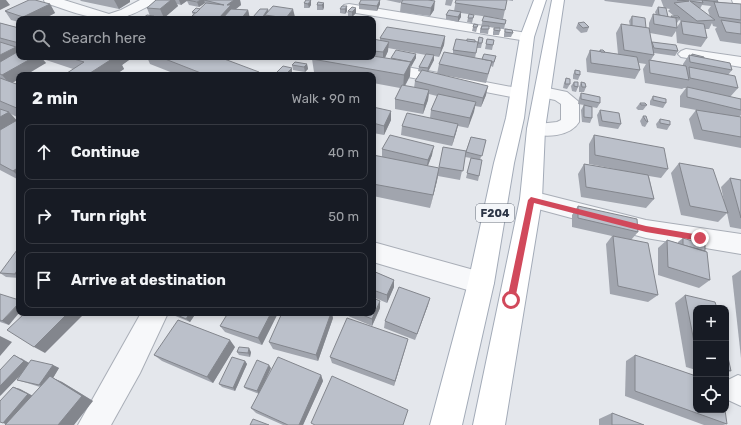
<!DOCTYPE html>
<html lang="en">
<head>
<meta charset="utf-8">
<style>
  body { margin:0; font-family:Rubik,sans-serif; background:#20242c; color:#f1f3f6 }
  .controls { position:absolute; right:12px; bottom:12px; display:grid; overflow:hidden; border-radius:8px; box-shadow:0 2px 6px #0003 }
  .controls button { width:36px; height:36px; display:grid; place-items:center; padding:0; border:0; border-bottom:1px solid #363941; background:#171b24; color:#f1f3f6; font:20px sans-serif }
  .stop { position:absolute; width:12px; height:12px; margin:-9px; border:3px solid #d1495b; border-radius:50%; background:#fff }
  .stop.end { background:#d1495b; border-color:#fff; box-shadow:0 1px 4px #0008 }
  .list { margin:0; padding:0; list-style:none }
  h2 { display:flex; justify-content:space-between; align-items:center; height:52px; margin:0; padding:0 16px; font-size:17px }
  h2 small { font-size:13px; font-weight:400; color:#9ea1a6 }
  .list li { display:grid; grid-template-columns:26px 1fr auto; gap:12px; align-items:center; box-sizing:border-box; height:56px; margin:0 8px 8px; padding:0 8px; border:1px solid #363941; border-radius:8px }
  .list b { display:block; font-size:15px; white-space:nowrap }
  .list em { font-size:13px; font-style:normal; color:#9ea1a6 }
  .icon { flex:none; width:22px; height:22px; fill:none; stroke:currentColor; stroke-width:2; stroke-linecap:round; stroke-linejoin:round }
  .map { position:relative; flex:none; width:741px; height:425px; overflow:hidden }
  .search { position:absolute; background:#171b24; box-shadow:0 2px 6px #0003; left:16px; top:16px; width:360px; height:44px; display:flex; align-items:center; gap:10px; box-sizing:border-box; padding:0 14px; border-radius:8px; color:#9ea1a6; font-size:15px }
  .panel { position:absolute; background:#171b24; box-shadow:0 2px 6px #0003; left:16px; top:72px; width:360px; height:244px; border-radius:8px }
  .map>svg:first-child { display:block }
</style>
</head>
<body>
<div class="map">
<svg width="741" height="425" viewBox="0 0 741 425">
  <rect width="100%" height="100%" fill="#e4e7ec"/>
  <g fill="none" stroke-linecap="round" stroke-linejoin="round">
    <defs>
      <g id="minor">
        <path d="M44 0H64L109 14 121 10 140 0H156C153 5 146 7 141 10 107 29 79 13 45 3Z"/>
        <path d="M732 0H741V5L733 3Z"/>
        <path d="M349 4 527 33 532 34 534 37 532 40 527 41 344 11 342 8 344 5Z"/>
        <path d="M686 49 741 57V67L681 57 678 54 681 51Z"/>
        <path d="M323 57H355L517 88 523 89 525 93 523 97 517 98 331 62 326 60Z"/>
        <path d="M543 87 567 92 579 102V122C570 137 545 138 529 133L527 129 529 125 557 122 561 120V104L555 100 537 96 535 92 537 88Z"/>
        <path d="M531 191 646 220 741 234V254L646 238 523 205 520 199 523 193Z"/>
        <path d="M373 242 481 272 490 275 494 283 490 291 481 294 373 262Z"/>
        <path d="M141 313H168L140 373 111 425H78Z"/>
        <path d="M738 375 741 376V406L728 400 726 397 728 380Z"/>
      </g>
      <g id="major">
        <path d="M534 0H546L534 37 524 118 514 163 494 283 462 425H430L468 283 494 163 506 118 520 37Z"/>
        <path d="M552 0H564L545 129 542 199 505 425H473L520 199 527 129Z"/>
      </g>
    </defs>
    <use href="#minor" stroke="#a9aeb7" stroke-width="2"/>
    <use href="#major" stroke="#a3abb8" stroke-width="2"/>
    <use href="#minor" fill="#f7f8fa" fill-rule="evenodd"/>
    <use href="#major" fill="#fff" fill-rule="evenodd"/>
  </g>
  <g fill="#a1a5ae" fill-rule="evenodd">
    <path d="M80 0H130V2L119 9 81 1Z"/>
    <path d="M156 0H240L241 5 236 9 248 10 250 19H193L192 16 193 15 192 12 200 9 205 4V3L199 7 189 5 187 1 181 5 177 4 178 6 164 18 154 17 155 19H143V18L150 16 147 8Z"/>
    <path d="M306 0 311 5 309 8H304V3Z"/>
    <path d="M380 0V4L377 11 359 9V4Z"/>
    <path d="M386 0H428L434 10 430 16 400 12 401 3 403 0 400 3Z"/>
    <path d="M446 0H453L451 6 445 5Z"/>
    <path d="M456 0H513V1L507 0 503 19 461 13V17L458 22 446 19V15L454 11Z"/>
    <path d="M604 0H655L652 7 605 1Z"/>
    <path d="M661 0H717L718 2 741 4V44L720 41 715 29 717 27 713 26 712 23 709 29H705L707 38 701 47 677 43 676 31 672 37 650 33 652 43V42L678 51 675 56 654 53V55L651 60 683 66V64L689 55H691L692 54 704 58 732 70 728 75 738 88 730 97 741 99V115L739 117H741V148L694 139 689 119 696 110 680 107V96L686 88H684L682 89 645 83 643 69 646 64 639 63 640 70 635 79 587 72 586 59 590 50 599 51 600 50 605 52 618 54 616 33 621 24 630 26 629 21 632 16 646 28H649V23L653 14 656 15 655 12 658 7 668 17H670L671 16H674L668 11 670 9 664 8ZM702 5 711 6 708 10 710 17 700 9ZM679 20 681 21 677 27V23Z"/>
    <path d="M324 3V7L323 10H317V5Z"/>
    <path d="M50 4 55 13 46 18 52 19H19V22L11 20 5 11Z"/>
    <path d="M342 6 347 11 345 14 340 13V9Z"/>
    <path d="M356 8V13L352 17 348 16V11Z"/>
    <path d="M268 11 295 17 293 19H266V18L265 19H254L253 17Z"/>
    <path d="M474 15 472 23 467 22 468 18Z"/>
    <path d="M484 16 506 20 504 29 500 28V31L499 35H493V32L494 28H497L489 27 488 34 480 33V30Z"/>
    <path d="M0 23 19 28V50H18L19 51 46 63 19 75V79L12 83 19 85V118L11 114 16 120 19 119V180L0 170Z"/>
    <path d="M578 23 589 27 587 32 581 33 576 28Z"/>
    <path d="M478 25 476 32 472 31 473 27Z"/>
    <path d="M505 29 513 33 511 37H504V34Z"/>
    <path d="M445 36 444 45 439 57 434 56V60L428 72 486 95 481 107 475 106 468 128 458 126 452 146 401 135 402 126 430 118 431 110 437 96 429 94 428 100 423 114 395 109V99L400 88 373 83V75H332L314 72 312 59 373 57V39L380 41V38ZM388 48 426 55 419 67 418 71 421 72 415 81 414 88 405 86 410 76V67L416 58V54L391 58V59L385 58 388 51Z"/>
    <path d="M479 37 482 43 481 48H477Z"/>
    <path d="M487 39 494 40 492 50 485 49Z"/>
    <path d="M475 42 476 53 475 58 482 59 496 56 493 67 491 66 486 83 437 74 439 64 453 54V50Z"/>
    <path d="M42 57H127L129 60 122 65 124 69 115 75H64L73 69 43 59Z"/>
    <path d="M147 57H219L260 75H178L150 64Z"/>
    <path d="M277 57H298L296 60 277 58Z"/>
    <path d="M307 64 308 69 305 72 293 70 292 65Z"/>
    <path d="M575 70 580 75 578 80 573 79V75Z"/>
    <path d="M566 78 570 84 567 89 563 88 564 83Z"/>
    <path d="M574 82 578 87 576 92 572 91 571 86Z"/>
    <path d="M581 82 586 87 584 92H579V87Z"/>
    <path d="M581 93 600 103 597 108 592 107V118L590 123 582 122 581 110 584 105 578 104 579 98Z"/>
    <path d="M653 96 666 103 663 108 650 105V101Z"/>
    <path d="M640 103 647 105 643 110H638L636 108Z"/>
    <path d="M373 107 391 120 384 135 373 133Z"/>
    <path d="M600 110 621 124 618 129 599 126 597 115Z"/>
    <path d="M643 116 648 122 645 127 642 126 640 121Z"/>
    <path d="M660 119 670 125 667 130 657 128 656 124Z"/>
    <path d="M594 135 668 169 661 178 649 176 654 199 646 208 581 197 578 174 584 164 620 170 589 164V144Z"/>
    <path d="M471 137 486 140 480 160 479 176 478 181 466 178 471 158 465 157 460 180 438 176 430 208 373 196V155L382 157V149L432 155 428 166 439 168 443 147 466 151Z"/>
    <path d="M679 163 725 206 721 187 730 178 741 180V229L730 227 727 213 718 222 681 215 671 173Z"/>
    <path d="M578 206 638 232 631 240 658 295 648 302 610 294 606 244 612 236 572 227V215Z"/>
    <path d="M683 238 705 251 710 280 699 288 658 275V248L667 240 678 243V242Z"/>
    <path d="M19 250V278L6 277 0 273Z"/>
    <path d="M741 270V358L732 276Z"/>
    <path d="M373 271 394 280V287L387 303 373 297Z"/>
    <path d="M0 294 9 325 0 322Z"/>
    <path d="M685 295 696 308V370L686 367 675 303Z"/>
    <path d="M428 305 415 340 384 328 385 321Z"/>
    <path d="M380 308 372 326 341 313H373Z"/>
    <path d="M171 313H196L190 322 173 315Z"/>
    <path d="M278 313 262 345 225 332 220 326Z"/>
    <path d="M333 318 318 361 273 349 269 342Z"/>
    <path d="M406 346 394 386 332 363 330 357Z"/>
    <path d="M235 347 213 383 162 361 154 355Z"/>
    <path d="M726 348 731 371 726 373Z"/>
    <path d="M237 352H251L250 357 239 355Z"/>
    <path d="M635 355 727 424 723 425H704L625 396 626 361Z"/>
    <path d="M21 358 29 363 53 365 59 368 53 378 62 382 93 401 6 424 3 423 13 387 20 389 32 396 40 387 24 382 17 380 21 374 0 396Z"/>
    <path d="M245 361 247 364 235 391 222 387 219 384Z"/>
    <path d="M271 368 263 386 321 375 323 381 303 425H283L256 413 251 408 259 394 246 389 244 387Z"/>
    <path d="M612 413 644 425H599V419Z"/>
  </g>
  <g fill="#83868d">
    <path d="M0 0H6L10 5 0 10Z"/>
    <path d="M114 0H130V2L119 9Z"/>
    <path d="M171 0H175L178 6 164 18 160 9Z"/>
    <path d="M179 0H188L181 5Z"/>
    <path d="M201 0H209H204L205 3 199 7 197 2Z"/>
    <path d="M234 0H240L241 5 232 12 229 19H218L227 5Z"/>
    <path d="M311 0V5L309 8 308 4Z"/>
    <path d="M380 0V4L377 11V6Z"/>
    <path d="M435 1 434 10 430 16 431 8Z"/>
    <path d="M324 3V7L323 10 322 5Z"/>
    <path d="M50 4 55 13 43 19H25L23 17Z"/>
    <path d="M347 6V11L345 14V9Z"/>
    <path d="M356 8V13L352 17V12Z"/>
    <path d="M268 9 269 14 265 15 266 18 265 19H262V18Z"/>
    <path d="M293 9 295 17 293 19H286V18Z"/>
    <path d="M248 10 250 19H241Z"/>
    <path d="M461 12V17L458 22V17Z"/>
    <path d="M445 36 444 45 439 57 441 48Z"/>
    <path d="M389 42 388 51 383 62V52Z"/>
    <path d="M16 47 19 51 0 69V55Z"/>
    <path d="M416 54V58L411 67V62Z"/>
    <path d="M434 55V60L427 73 428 68Z"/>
    <path d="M34 57H41L46 63 26 75H19V79L10 84 2 75Z"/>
    <path d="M115 57H127L129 60 122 65 124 69 115 75H87Z"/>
    <path d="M411 62 410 76 403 89 404 75Z"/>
    <path d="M307 64 308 69 305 72 304 67Z"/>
    <path d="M292 68V73L290 75H285Z"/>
    <path d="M259 72 260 75H255Z"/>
    <path d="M488 86 486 95 481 107 483 98Z"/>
    <path d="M429 90 428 100 423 114 424 105Z"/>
    <path d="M476 102 474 112 468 128 470 118Z"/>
    <path d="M391 111V120L384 135V126Z"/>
    <path d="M9 112 19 123 0 139V117Z"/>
    <path d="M458 124 456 133 452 146 454 137Z"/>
    <path d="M434 146 432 155 426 170 428 160Z"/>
    <path d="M19 167V177L13 171Z"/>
    <path d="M439 168 437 181 430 208 433 195Z"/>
    <path d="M19 267V277L15 274Z"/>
    <path d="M394 280V287L387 303V295Z"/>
    <path d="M430 298 428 305 415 340 417 334Z"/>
    <path d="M380 301V308L372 326V319Z"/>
    <path d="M19 303V313L9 325 2 321Z"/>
    <path d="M68 313H80L83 315 45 353 34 347Z"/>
    <path d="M190 313H196L190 322 186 319Z"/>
    <path d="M271 313H278L262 345 258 338Z"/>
    <path d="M331 313H332L333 318 318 361 316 355Z"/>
    <path d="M0 336 12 342 0 356Z"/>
    <path d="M408 339 406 346 394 386 395 381Z"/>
    <path d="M230 340 235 347 213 383 207 377Z"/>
    <path d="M249 348 251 352 250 357 248 353Z"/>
    <path d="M14 355 31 364 0 396V386Z"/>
    <path d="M245 361 247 364 235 391 233 388Z"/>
    <path d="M53 365 59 368 53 378 62 382 93 401 74 425H58L46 388 39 385Z"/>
    <path d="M269 365 271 368 259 394 257 391Z"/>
    <path d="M321 375 323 381 303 425H299Z"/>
    <path d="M13 387 20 389 35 397 9 425 3 423Z"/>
  </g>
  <g fill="#bbc0ca" stroke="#83868d">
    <path d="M29 0H35L50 4 23 17 5 11Z"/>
    <path d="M156 0H171L160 9 147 8Z"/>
    <path d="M187 0H201L197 2Z"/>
    <path d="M204 0H234L227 5H231L218 19 192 16 206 3 224 5Z"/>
    <path d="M306 0H311L308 4 304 3Z"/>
    <path d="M361 0H380L377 6 359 4Z"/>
    <path d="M403 0H428L435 1 431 8 401 3Z"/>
    <path d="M456 0H507L505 10 455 3Z"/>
    <path d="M677 0H702L703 3 690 1 715 20 697 21 674 3 689 1Z"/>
    <path d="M702 0H717L718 2Z"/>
    <path d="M318 2 324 3 322 5H317Z"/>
    <path d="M714 2 741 4V20L719 17Z"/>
    <path d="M273 6 293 9 286 18 265 15Z"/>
    <path d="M342 6H347L345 9H340Z"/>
    <path d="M352 7 356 8 352 12 348 11Z"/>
    <path d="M658 7 666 8 668 17 659 15Z"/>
    <path d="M196 8 200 9 196 13 192 12Z"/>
    <path d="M231 9 248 10 241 19H222Z"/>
    <path d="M260 9H268L262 18 253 17Z"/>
    <path d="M449 10 461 12 458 17 446 15Z"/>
    <path d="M469 14 474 15 473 18H468Z"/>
    <path d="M653 14 676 18 677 28 654 24Z"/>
    <path d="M147 15 154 16 151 19 143 18Z"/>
    <path d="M40 16 52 19H34Z"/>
    <path d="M129 16 142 19H124Z"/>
    <path d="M484 16 506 20 505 24 482 21Z"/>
    <path d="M632 16 645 18 646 28 632 26Z"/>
    <path d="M671 16H678L680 18 672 17Z"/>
    <path d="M721 20 741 23V34L726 32Z"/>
    <path d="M681 21 704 24 707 38 683 34Z"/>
    <path d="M584 22 589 27 583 28 578 23Z"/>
    <path d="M0 23 19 28V43L0 38Z"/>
    <path d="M474 24 478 25 477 27H473Z"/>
    <path d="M621 24 649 28 654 55 624 50Z"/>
    <path d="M482 26H489V29H481Z"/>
    <path d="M387 27 445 36 441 48 380 38Z"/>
    <path d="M494 28H500V31L494 30Z"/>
    <path d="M505 29 512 30 513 33 505 32Z"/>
    <path d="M479 37 483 38 482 43H478Z"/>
    <path d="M373 39 389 42 383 52 373 51Z"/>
    <path d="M456 39 478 42 476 53 453 50Z"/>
    <path d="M467 39 475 40V42L467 41Z"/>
    <path d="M487 39 494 40 493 45 486 44Z"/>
    <path d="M0 42 16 47 0 55Z"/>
    <path d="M652 42 676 45 678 51 654 48Z"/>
    <path d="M396 50 416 54 411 62 391 58Z"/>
    <path d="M590 50 637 57 640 70 591 63Z"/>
    <path d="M600 50H603L605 52H601Z"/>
    <path d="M19 51V57H34L2 75 0 74V62Z"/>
    <path d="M444 52 492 61 488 74 439 64Z"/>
    <path d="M426 54 434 55 428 68 419 67Z"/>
    <path d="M484 54 496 56 494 62H492V61L482 59Z"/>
    <path d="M692 54 704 57V58L692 56Z"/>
    <path d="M689 55 730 63 732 70 690 62Z"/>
    <path d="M373 56 411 62 404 75 312 59 314 57H373Z"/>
    <path d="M67 57H115L87 75H64L84 62Z"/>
    <path d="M117 57H124L119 60Z"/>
    <path d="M160 57H219L259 72 255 75H206Z"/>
    <path d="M649 60 686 66 689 80 650 73Z"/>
    <path d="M295 62 307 64 304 67 292 65Z"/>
    <path d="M283 66 292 68 285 75H274Z"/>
    <path d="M689 67 735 76 738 88 690 78Z"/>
    <path d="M422 70 488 86 483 98 415 81Z"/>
    <path d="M575 70 580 71V75L575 74Z"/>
    <path d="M0 78 19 85V109L0 101Z"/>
    <path d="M566 78 570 79V84H565Z"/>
    <path d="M574 82H578V87L574 86Z"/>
    <path d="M581 82 585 83 586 87H582Z"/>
    <path d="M402 85 429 90 424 105 395 99Z"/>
    <path d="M687 87 741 99V110L687 97Z"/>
    <path d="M581 93 600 97V103L581 99Z"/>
    <path d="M438 94 476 102 470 118 431 110Z"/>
    <path d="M653 96 666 99V103L653 100Z"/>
    <path d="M640 103H645L647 105H641Z"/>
    <path d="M584 105 592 107V118L584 117Z"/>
    <path d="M373 107 391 111 384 126 373 123Z"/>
    <path d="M0 109 9 112 0 117Z"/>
    <path d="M600 110 619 113 621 124 602 121Z"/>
    <path d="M696 110 741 117V137L702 130Z"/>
    <path d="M407 113 458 124 454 137 402 126Z"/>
    <path d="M643 116H646L648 122 646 121Z"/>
    <path d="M19 119V167L13 171 0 164V130Z"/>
    <path d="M660 119 670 121V125L660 123Z"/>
    <path d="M390 135 434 146 428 160 382 149Z"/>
    <path d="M594 135 664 148 668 169 595 155Z"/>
    <path d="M471 137 486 140 482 156 466 152Z"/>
    <path d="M443 147 466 151 463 171 439 167Z"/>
    <path d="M373 155 439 168 433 195 373 184Z"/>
    <path d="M471 158 482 160 479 176 467 173Z"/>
    <path d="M679 163 713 169 728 213 690 206Z"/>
    <path d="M584 164 648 175 654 199 586 187Z"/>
    <path d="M730 178 741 180V218Z"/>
    <path d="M578 206 637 219 638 232 578 218Z"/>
    <path d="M613 236 648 243 658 295 618 286Z"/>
    <path d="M683 238 705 245V251L683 245Z"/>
    <path d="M667 240 707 252 710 280 668 267Z"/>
    <path d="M17 250H19V267L15 274 0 273Z"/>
    <path d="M373 271 394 280 387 295 373 290Z"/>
    <path d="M399 287 430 298 417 334 385 321Z"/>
    <path d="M0 294 19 300V303L2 321 0 320Z"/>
    <path d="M685 295 715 302 717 308H696V352Z"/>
    <path d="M373 298 380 301 372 319 358 313H373Z"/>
    <path d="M25 313H68L34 347 7 330Z"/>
    <path d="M173 313H190L186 319Z"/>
    <path d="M228 313H271L258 338 220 326Z"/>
    <path d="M282 313H331L316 355 269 342Z"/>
    <path d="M347 318 408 339 395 381 330 357Z"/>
    <path d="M178 320 230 340 207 377 154 355Z"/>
    <path d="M239 347 249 348 248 353 237 352Z"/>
    <path d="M726 348 731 371 726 369Z"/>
    <path d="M14 355 24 361 0 386V370Z"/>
    <path d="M635 355 696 376V410H725L727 424 635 391Z"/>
    <path d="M232 357 245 361 233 388 219 384Z"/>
    <path d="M278 357 321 375 299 425H288L251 408Z"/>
    <path d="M31 360 53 365 39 385 17 380Z"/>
    <path d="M257 360 269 365 257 391 244 387Z"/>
    <path d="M50 376 82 396 58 425H5Z"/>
    <path d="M332 376 408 410 403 425H315L311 423Z"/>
    <path d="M13 387 28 394 3 423 0 422V401Z"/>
    <path d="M612 413 644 425H612Z"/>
    <path d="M253 419 269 425H250Z"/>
  </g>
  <path fill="#d1495b" d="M531 197 646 226 700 235 704 238 700 241 646 232 534 203 515 300 511 304 507 300 528 200Z"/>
  <g text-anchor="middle" stroke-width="3.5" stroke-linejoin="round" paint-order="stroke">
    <rect fill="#f4f6f9" stroke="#676e7b" stroke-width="1" x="476" y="204" width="38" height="18" rx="3"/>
    <g font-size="11" font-weight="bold" fill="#2b3445">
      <text x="495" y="217">F204</text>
    </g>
  </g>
</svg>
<div class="controls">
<button>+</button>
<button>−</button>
<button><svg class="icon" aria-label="locate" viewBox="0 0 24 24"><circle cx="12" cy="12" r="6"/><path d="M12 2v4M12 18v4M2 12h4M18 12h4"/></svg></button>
</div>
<div class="stop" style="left:511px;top:300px"></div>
<div class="stop end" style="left:700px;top:238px"></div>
<div class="search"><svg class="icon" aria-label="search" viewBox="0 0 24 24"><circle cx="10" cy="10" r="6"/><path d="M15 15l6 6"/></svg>Search here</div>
<section class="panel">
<h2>2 min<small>Walk · 90 m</small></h2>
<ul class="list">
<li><svg class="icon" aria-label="ahead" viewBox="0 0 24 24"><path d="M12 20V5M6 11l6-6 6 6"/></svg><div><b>Continue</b></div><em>40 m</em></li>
<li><svg class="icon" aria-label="right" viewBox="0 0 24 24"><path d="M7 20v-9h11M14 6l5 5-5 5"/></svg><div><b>Turn right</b></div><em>50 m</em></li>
<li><svg class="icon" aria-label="arrive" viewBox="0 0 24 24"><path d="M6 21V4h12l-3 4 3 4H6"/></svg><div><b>Arrive at destination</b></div></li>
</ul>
</section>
</div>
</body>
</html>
